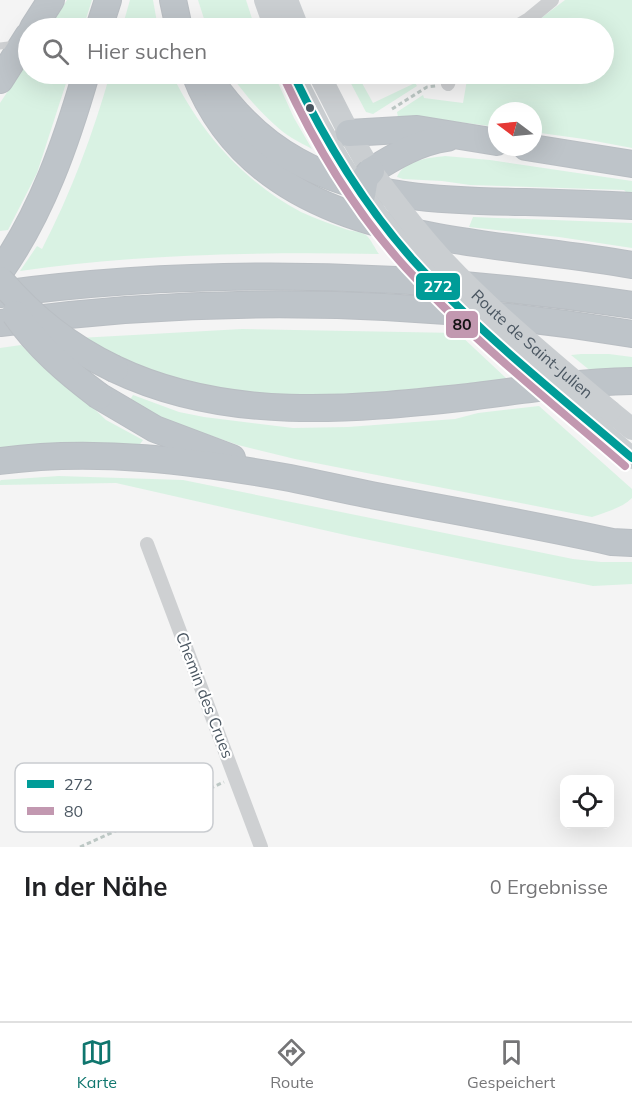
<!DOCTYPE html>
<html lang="de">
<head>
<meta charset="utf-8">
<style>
  body { margin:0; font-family:Mulish,sans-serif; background:#f2f2f2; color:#202124 }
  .controls { position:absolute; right:18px; bottom:18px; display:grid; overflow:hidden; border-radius:12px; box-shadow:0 6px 24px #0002 }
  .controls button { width:54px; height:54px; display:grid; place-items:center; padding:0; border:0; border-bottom:2px solid #e0e0e0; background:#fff; color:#202124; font:30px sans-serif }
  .compass { position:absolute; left:488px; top:102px; width:54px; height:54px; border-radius:50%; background:#fff; box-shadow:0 6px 24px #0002; rotate:286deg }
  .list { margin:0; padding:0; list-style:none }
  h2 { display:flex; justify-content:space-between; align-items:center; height:78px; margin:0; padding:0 24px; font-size:26px }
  h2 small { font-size:20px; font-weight:400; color:#757577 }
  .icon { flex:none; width:33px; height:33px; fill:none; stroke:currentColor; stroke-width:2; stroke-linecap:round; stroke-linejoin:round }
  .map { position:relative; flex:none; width:632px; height:847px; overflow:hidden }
  .search { position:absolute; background:#fff; box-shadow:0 6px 24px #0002; left:18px; right:18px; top:18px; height:66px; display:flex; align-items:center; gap:15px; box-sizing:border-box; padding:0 21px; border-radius:33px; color:#757577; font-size:22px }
  .sheet { height:174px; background:#fff }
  nav { display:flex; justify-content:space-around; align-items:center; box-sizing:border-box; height:84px; border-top:2px solid #e0e0e0; background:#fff; font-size:16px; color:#757577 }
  nav a { display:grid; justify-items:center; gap:3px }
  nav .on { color:#0f766e }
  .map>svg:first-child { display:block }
</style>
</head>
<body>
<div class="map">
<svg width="632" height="847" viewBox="0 0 632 847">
  <rect width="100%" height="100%" fill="#f4f4f4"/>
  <g fill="#d9f2e3">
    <path d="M67 0H92L83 28H49Z"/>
    <path d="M130 0H153L158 28H122Z"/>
    <path d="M198 0H246L255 28H207Z"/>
    <path d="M565 0H632V148L584 139 533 132V111H497V127L412 116 398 117 397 112 423 95 424 98 463 103 468 74H604V28H528Z"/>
    <path d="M28 61V74H69L37 173 8 230 0 231V103Z"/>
    <path d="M110 74H172C199 131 244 182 301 212 316 219 333 225 348 230 353 231 361 232 366 235 371 239 375 249 379 254 259 252 139 254 20 271L37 246 42 249C71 193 93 134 110 74Z"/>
    <path d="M230 74H274L294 118 312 149C299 142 285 135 275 125 258 110 243 92 230 74Z"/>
    <path d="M346 74H357L373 103 415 83 417 86 373 114 366 112Z"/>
    <path d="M445 156 490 160 632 181V193H627L624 190 470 185 442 181 403 179 397 177C404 160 428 158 445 156Z"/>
    <path d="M473 217 632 223V248L559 237 469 227Z"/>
    <path d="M242 329 458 333 507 379C405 390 299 406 197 384 184 382 170 380 157 375 132 366 104 350 79 338Z"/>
    <path d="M21 345 45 368 66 386 90 405 106 420 143 440 138 447 0 449V348Z"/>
    <path d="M581 354H609L632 357V371L592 372 571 355Z"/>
    <path d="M133 395 179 412 204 417 293 428 348 427 455 419 478 413 539 406 632 489V498C622 508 606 512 592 517L295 459 238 445 186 427 148 412 130 400Z"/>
    <path d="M59 476 183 480 573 559 601 562H632V584L593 586 350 536 116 483 0 485V481L1 480Z"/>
  </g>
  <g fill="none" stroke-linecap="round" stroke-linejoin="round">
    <defs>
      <g id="motorway">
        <path d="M173 0 179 28"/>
        <path d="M33 28 51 0"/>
        <path d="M99 28 108 0"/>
        <path d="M195 74C262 248 479 237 632 265"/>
        <path d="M0 80 28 36"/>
        <path d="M211 81C234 114 262 142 297 161 365 199 447 201 523 202 559 203 596 204 632 206"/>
        <path d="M349 133 417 129 497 142"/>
        <path d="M526 147 632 164"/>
        <path d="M371 171C395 156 419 142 447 138"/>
        <path d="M0 272C42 212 66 143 86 74"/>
        <path d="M0 294C210 266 423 273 632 305"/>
        <path d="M0 323C209 295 424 299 632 334"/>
        <path d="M115 369C226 422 350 410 469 397 523 390 577 382 632 381"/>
        <path d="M99 396 155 429 232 458"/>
        <path d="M0 461C96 448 195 461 290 478 315 483 341 489 366 494 448 510 531 524 612 542L632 543"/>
      </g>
    </defs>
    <use href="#motorway" stroke="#b9bec3" stroke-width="28"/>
    <g stroke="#bcc7c4" stroke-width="3" stroke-dasharray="4.5 3" stroke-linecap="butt">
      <path d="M392 109 427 87 436 86"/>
      <path d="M80 847 224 782"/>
    </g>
    <path stroke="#ced0d2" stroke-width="7" d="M0 46 16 44"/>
    <g stroke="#ced0d2" stroke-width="14">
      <path d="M514 28 529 19 552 0"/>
      <path d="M448 84 451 74"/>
      <path d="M147 544 261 847"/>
    </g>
    <g stroke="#caced1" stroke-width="22">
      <path d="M265 0 275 28"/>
      <path d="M287 0 298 28"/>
      <path d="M293 74 319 125 333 150"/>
      <path d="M319 74 349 133 371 171"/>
      <path d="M610 411 632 429"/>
      <path d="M580 413 632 458"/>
    </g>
    <use href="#motorway" stroke="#bec4c9" stroke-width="26"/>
    <defs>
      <g id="motorway-bridge">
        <path d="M362 195 365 178 371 171"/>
        <path d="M0 280C34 319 69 347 115 369"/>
        <path d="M15 314C38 347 67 372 99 396"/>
      </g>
    </defs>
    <use href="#motorway-bridge" stroke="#b9bec3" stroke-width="28" stroke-linecap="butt"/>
    <g stroke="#caced1" stroke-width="22">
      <path d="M333 150C396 258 487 333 580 413"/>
      <path id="s1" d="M371 171C393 200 415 230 440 257 492 313 552 362 610 411"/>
    </g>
    <use href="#motorway-bridge" stroke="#bec4c9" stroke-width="26"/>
    <defs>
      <path id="bus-1" d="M293 74C325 141 364 205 413 260 479 333 557 394 632 458"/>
      <path id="bus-2" d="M284 78C316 147 355 212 406 268 473 341 551 402 625 466"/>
    </defs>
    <use href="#bus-1" stroke="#fff" stroke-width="12"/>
    <use href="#bus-2" stroke="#fff" stroke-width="12"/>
    <use href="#bus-1" stroke="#009c98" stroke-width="8"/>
    <use href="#bus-2" stroke="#c298b0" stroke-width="8"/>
  </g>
  <circle fill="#4a5661" stroke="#fff" stroke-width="2" cx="310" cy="108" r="5"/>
  <g text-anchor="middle" stroke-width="4.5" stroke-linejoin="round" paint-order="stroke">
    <g font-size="16" fill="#4a5661" stroke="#fff">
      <text dy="6" stroke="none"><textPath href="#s1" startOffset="237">Route de Saint-Julien</textPath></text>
      <text transform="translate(205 695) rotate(69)" y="6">Chemin des Crues</text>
    </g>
  </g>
  <rect x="15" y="763" width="198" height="69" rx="9" fill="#fff" stroke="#c9ccd0" stroke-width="1.5"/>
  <rect x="27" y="780" width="27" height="8" fill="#009c98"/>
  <rect x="27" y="807" width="27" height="8" fill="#c298b0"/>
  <g font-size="16" fill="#4a5661">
    <text x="64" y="790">272</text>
    <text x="64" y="817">80</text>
  </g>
  <g stroke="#fff" stroke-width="2">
    <rect x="415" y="272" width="46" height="29" rx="6" fill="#009c98"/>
    <rect x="445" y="310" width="34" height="29" rx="6" fill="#c298b0"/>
  </g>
  <g font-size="16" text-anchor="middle" font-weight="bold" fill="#fff">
    <text x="438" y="292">272</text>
  </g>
  <g font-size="16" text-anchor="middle" font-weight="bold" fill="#111">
    <text x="462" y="330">80</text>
  </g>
</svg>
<div class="controls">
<button><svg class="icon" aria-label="locate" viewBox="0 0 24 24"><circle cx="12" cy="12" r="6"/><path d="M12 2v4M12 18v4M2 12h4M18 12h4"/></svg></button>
</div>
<svg class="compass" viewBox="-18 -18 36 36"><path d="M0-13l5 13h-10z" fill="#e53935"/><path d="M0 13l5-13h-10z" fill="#757577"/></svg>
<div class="search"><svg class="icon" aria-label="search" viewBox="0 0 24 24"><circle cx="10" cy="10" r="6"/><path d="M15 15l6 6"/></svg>Hier suchen</div>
</div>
<section class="sheet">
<h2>In der Nähe<small>0 Ergebnisse</small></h2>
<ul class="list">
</ul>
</section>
<nav>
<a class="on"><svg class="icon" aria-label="map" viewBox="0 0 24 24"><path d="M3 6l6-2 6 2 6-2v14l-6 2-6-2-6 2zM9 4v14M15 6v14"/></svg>Karte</a>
<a><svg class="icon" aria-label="directions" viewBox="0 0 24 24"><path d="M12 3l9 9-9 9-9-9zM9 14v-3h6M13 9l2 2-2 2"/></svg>Route</a>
<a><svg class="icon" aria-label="saved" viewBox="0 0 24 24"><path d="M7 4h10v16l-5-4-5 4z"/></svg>Gespeichert</a>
</nav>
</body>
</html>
